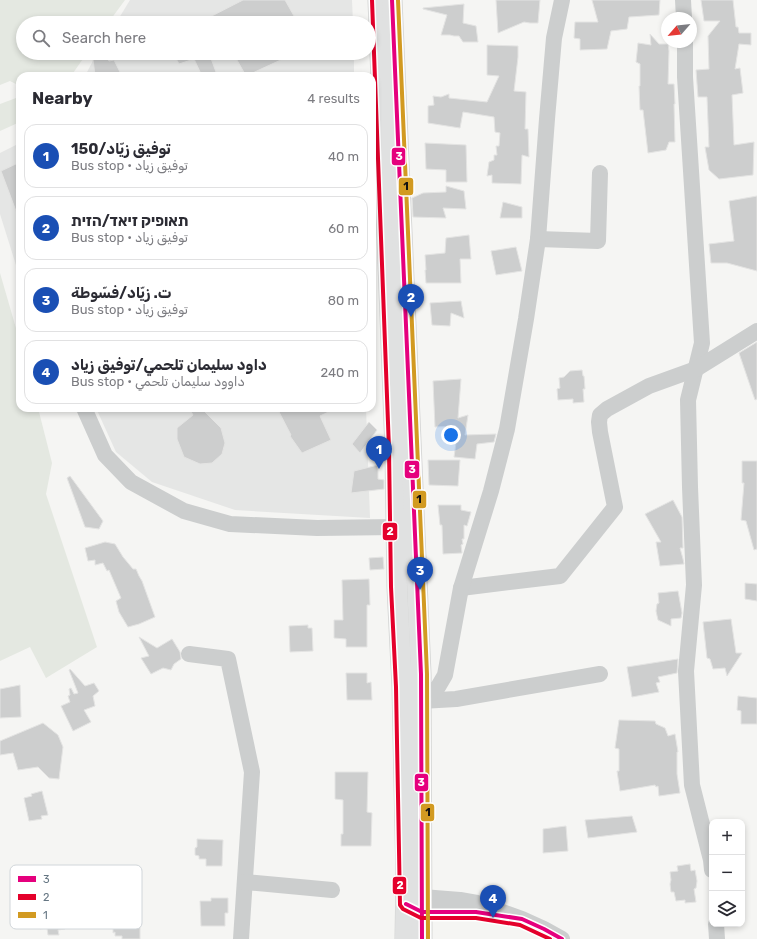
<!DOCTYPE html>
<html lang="en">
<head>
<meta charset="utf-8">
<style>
  body { margin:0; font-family:Rubik,"Noto Naskh Arabic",Heebo,sans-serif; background:#f7f7f7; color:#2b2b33 }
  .controls { position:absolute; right:12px; bottom:12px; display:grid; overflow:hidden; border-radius:8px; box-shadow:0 2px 6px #0003 }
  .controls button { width:36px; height:36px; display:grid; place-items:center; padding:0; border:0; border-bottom:1px solid #e1e1e2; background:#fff; color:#2b2b33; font:20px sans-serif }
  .compass { position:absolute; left:661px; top:12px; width:36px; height:36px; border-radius:50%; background:#fff; box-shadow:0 2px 6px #0003; rotate:242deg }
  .you { position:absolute; left:451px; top:435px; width:14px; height:14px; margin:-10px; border:3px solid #fff; border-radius:50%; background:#1a73e8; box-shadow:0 0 0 6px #1a73e833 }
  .badge { display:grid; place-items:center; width:26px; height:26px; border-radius:50%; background:#5c6169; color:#fff; font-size:13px; font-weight:700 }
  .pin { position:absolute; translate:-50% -33px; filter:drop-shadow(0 1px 2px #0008) }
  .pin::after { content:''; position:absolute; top:21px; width:14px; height:12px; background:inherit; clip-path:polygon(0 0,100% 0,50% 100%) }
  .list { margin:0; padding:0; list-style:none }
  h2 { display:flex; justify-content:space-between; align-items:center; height:52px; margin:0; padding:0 16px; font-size:17px }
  h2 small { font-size:13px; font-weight:400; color:#7c7c81 }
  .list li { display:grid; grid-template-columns:26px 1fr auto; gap:12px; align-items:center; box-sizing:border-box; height:64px; margin:0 8px 8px; padding:0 8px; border:1px solid #e1e1e2; border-radius:12px }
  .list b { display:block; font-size:15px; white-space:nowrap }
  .list p { margin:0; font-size:13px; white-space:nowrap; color:#7c7c81 }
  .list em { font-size:13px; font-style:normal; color:#7c7c81 }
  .icon { flex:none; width:22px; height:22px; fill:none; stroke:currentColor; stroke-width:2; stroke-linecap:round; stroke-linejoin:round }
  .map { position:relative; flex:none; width:757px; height:939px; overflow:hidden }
  .search { position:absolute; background:#fff; box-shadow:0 2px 6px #0003; left:16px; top:16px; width:360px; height:44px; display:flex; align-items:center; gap:10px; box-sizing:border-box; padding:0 14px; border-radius:22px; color:#7c7c81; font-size:15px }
  .panel { position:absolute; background:#fff; box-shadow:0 2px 6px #0003; left:16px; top:72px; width:360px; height:340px; border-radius:12px }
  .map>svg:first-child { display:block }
</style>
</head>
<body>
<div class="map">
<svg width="757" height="939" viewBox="0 0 757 939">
  <rect width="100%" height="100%" fill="#f5f5f3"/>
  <g fill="#e5e6e5">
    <path d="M130 0H352L353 23H116Z"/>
    <path d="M97 53H354V76H85Z"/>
    <path d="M20 143V278L0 214V153Z"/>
    <path d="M96 408H366L370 518 235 510 152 482 116 452Z"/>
  </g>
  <g fill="#e4e8e1">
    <path d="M0 0H125L108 23H23V53H87L71 76H20V86L10 81 0 85Z"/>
    <path d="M16 98 20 100V122L0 131V104Z"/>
    <path d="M0 273 20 342V408H38L52 463 46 494 97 647 46 678 30 647 0 661Z"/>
  </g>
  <g fill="#cdcece" stroke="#e4e4e3">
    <path d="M243 0H285L298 23H198Z"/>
    <path d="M496 0H540L538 23H530L524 22 498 33Z"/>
    <path d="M592 0H660L659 15 629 17 627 29 611 31 607 49 580 50V39L574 38 575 22H598Z"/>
    <path d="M701 0H733L736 27H738L739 33H751V45L739 44 735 69 740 68 743 93 732 95 734 145 754 142 753 175 719 179 709 170 705 147H709L707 97H698L696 70 709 69 708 36 720 21H704Z"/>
    <path d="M464 4 463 23 476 26 478 42H463L459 36H454L450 35H441L447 15 423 9V8Z"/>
    <path d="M650 34 659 44H668L669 51 668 84H674L675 104H674L675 142H669L666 150 648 153 643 110H640L639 86H640V64L636 62 638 43 651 45Z"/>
    <path d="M487 45 518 46V57L514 91 526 92 525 129H528L529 157 522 155 521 184 492 183V175L487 176 489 162 494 160V155H497L496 146H499L500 133 495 132 494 117 463 112 460 128 428 123V106L434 105 433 96 441 97 449 94V98L487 102 499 76 487 75Z"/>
    <path d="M173 53H209L216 72 205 76H202L194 59 179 64Z"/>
    <path d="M233 53H296L246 76Z"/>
    <path d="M105 54 109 61 114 60 122 76H95L93 59Z"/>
    <path d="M425 143 466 145 467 182H446V170L426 169Z"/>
    <path d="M20 162V219H19L1 171Z"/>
    <path d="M446 186 464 191 466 209 443 208 446 218 413 217 412 198 423 193 446 192Z"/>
    <path d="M757 196V271L727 263H711L709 244 734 241 729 201Z"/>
    <path d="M503 202 522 207V218H500Z"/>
    <path d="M469 235 471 259H460L461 283H426L425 270H426L425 255 445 253 446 238Z"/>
    <path d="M516 247 522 271 496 275 491 251Z"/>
    <path d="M461 301 464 318 451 313 450 326 432 325 430 303Z"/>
    <path d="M757 342V399L755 400 739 353Z"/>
    <path d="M582 370 583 376H584L585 389H583L584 402 573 403V399L558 400 557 389 560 388 559 378 564 377 570 371Z"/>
    <path d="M461 379 458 418 468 415 465 435 496 434 494 442 477 444 475 459 454 457 456 443V426L435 427 433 381Z"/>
    <path d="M189 408H201L221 428 225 443 222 454 212 463 200 464 184 457 177 439V428L193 415Z"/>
    <path d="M277 408H337L320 416 331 440 302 453 290 436 291 435Z"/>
    <path d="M369 422 377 430 360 453 352 444Z"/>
    <path d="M428 460H460L458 486 429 485Z"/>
    <path d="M742 461H757V549L754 550 746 521 741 520 744 483H742Z"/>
    <path d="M378 465V479L384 480V489L351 493 354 471Z"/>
    <path d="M70 476 103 521 99 529 85 527 67 478Z"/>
    <path d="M673 500 682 517 683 548H680L683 559 684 564 660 566 656 542H661L645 514Z"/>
    <path d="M438 505H461V510L471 512 467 526 464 525V539H462L463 544 461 545 462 553 443 554 442 525H440Z"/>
    <path d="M105 542 115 544 123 557 133 569H136L139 576 142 581 155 617 139 624 128 627 119 612 116 601 121 598 109 570 107 571 103 563 95 565V560L88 561 85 548Z"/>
    <path d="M383 557 384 569 370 570 369 558Z"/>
    <path d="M369 579 370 605H367V647H346V639L334 638V620H343L342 580Z"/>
    <path d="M745 583 757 584V601L745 599Z"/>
    <path d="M678 591 682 613 681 618 671 619V626L658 620 656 611 657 604 659 603 658 593Z"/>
    <path d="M731 619 736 653H742L727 676 725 668 713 669 710 659 707 658 703 622Z"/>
    <path d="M308 625V628H312L313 651 290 652 289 626Z"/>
    <path d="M139 637 157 648 172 639 180 652 181 659 174 664 171 670 163 668 151 674 141 658 149 656Z"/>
    <path d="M678 659 677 673 658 677 660 682 656 683 659 692 632 697 627 667Z"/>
    <path d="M70 669 85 686 94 683 99 691 93 696 95 706 84 710 91 722 73 731 61 706 70 702 68 696 70 695 69 689 71 688 74 694 78 693 69 670Z"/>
    <path d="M346 673H367V683L371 682 372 700H347Z"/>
    <path d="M20 685 21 717 0 718V689Z"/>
    <path d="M738 696 757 698V724H741V711L737 710Z"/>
    <path d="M619 720 655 721 656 724 665 728 668 736 675 734 678 752H677V774L680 793 659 796 658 786 656 787 655 785 620 791 617 771H619V749L615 748Z"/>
    <path d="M43 723 58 735 63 747 59 779 49 778 38 767 18 770 13 753 0 755V741Z"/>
    <path d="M335 772H368L367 812 372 813 371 846H341V834H343V800L335 799Z"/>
    <path d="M42 791 48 815 41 816 42 819 29 821 24 798 32 796 31 794Z"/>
    <path d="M632 816 637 832 588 838 585 820Z"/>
    <path d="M566 826 568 851 543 853V829Z"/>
    <path d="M197 839 223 840 222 866H206V859H199V856L195 855V848L197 847Z"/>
    <path d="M690 864 691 871 695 870 697 881 696 888 694 889 696 902 685 903V900L676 901 674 892H671L670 884 671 880 670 872 678 871 677 866Z"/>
    <path d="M211 898H228V913H225V926H201L200 901H211Z"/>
    <path d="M39 909H60V916H65V929L58 930 59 935H48L47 928 40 929Z"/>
    <path d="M115 912H140V939H122V936H115V932L113 933V918H115Z"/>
  </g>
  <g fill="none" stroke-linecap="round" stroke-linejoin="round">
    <defs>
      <g id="major">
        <path d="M378 0 395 449 397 587 402 687 406 878 405 939"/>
        <path d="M392 0 421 674 422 939"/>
      </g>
    </defs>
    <use href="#major" stroke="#d2d3d2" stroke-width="21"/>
    <g stroke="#cccece" stroke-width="16">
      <path d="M683 0 684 18"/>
      <path d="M685 42V77L702 343 688 400 690 487 694 585 686 671 692 785 711 860 712 870"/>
      <path d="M538 239 598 241 600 173"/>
      <path d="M84 408 105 455 131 482 184 511 230 524 317 528 396 527"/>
      <path d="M461 588 560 576 615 507 600 432 599 422 600 415 607 409 649 386 696 369 757 331"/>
      <path d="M189 654 228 659 252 772 241 939"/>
      <path d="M419 700 421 701 456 699 600 674"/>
      <path d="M421 701 438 687 445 675 461 588 491 491 507 429 526 319 538 239 547 119 554 38 562 0"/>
      <path d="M245 882 332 890"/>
      <path d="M411 902 422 897 460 900 477 903 522 919 544 929 562 939"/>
      <path d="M412 907 422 912H476L487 913"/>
      <path d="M716 924 717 939"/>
    </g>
    <use href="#major" stroke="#e0e1e1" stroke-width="20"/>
    <defs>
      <g id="bus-1">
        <path d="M392 0 421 674 422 939"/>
        <path d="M406 904 422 912H476L522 919 544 929 562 939"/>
      </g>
      <path id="bus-2" d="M372 0 389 449 391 587 396 687 400 905 403 909 421 918H476L520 925 550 939"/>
      <path id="bus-3" d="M398 0 427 674 428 939"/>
    </defs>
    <use href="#bus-1" stroke="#fff" stroke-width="7"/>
    <use href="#bus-2" stroke="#fff" stroke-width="7"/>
    <use href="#bus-3" stroke="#fff" stroke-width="7"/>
    <use href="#bus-1" stroke="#e5007d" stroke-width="4"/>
    <use href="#bus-2" stroke="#e4002b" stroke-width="4"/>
    <use href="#bus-3" stroke="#d29a21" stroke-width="4"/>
  </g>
  <rect x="10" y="865" width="132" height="64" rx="6" fill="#fff" stroke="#d1d6da" stroke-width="1"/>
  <rect x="18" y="876" width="18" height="6" fill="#e5007d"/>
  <rect x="18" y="894" width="18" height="6" fill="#e4002b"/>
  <rect x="18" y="912" width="18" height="6" fill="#d29a21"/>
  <g font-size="11" fill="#657683">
    <text x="43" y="883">3</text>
    <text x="43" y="901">2</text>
    <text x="43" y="919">1</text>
  </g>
  <g stroke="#fff" stroke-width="1.5">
    <rect x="391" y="147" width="15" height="19" rx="4" fill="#e5007d"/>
    <rect x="398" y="177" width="16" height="19" rx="4" fill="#d29a21"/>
    <rect x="404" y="460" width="16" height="19" rx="4" fill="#e5007d"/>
    <rect x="412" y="490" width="15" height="19" rx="4" fill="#d29a21"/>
    <rect x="382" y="522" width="16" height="19" rx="4" fill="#e4002b"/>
    <rect x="414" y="773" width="15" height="19" rx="4" fill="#e5007d"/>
    <rect x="420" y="803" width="15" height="19" rx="4" fill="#d29a21"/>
    <rect x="392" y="876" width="15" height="19" rx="4" fill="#e4002b"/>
  </g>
  <g font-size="11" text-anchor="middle" font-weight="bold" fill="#fff">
    <text x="399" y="160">3</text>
    <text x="412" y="473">3</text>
    <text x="390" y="535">2</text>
    <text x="421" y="786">3</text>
    <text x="400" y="889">2</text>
  </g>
  <g font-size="11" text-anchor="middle" font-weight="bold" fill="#111">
    <text x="406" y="190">1</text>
    <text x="419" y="503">1</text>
    <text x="428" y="816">1</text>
  </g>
</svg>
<div class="controls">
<button>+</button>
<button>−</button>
<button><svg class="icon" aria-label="layers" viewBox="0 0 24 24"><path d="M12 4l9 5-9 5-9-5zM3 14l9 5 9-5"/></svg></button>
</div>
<svg class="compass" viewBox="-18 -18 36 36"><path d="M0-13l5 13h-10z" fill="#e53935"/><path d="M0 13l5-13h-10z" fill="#7c7c81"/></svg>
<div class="you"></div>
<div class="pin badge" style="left:379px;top:469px;background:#1a4fb4">1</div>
<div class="pin badge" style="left:411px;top:317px;background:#1a4fb4">2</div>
<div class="pin badge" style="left:420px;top:590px;background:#1a4fb4">3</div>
<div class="pin badge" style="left:493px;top:918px;background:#1a4fb4">4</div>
<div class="search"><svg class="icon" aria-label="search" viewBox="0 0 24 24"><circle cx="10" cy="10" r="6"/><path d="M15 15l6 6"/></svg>Search here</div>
<section class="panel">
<h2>Nearby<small>4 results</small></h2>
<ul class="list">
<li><span class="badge" style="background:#1a4fb4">1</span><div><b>توفيق زيّاد/150</b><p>Bus stop · توفيق زياد</p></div><em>40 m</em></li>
<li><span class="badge" style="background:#1a4fb4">2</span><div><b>תאופיק זיאד/הזית</b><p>Bus stop · توفيق زياد</p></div><em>60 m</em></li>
<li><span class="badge" style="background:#1a4fb4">3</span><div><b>ت. زيّاد/فسّوطة</b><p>Bus stop · توفيق زياد</p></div><em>80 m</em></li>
<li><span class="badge" style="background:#1a4fb4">4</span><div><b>داود سليمان تلحمي/توفيق زياد</b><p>Bus stop · داوود سليمان تلحمي</p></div><em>240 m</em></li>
</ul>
</section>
</div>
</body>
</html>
